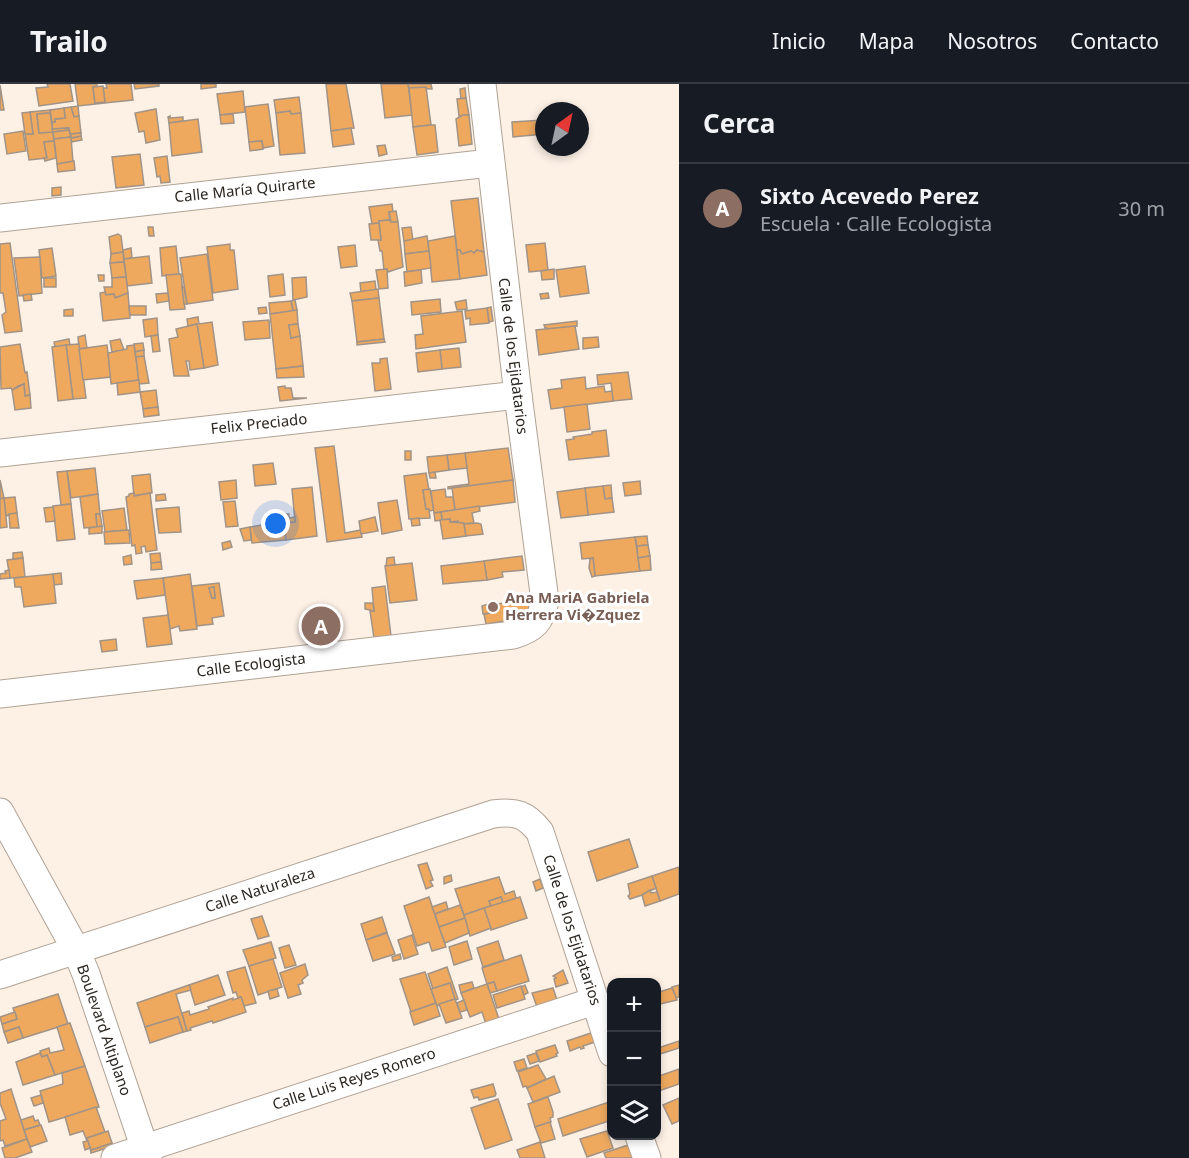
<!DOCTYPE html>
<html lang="es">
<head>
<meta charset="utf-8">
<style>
  body { margin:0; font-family:"Noto Sans",sans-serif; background:#20242c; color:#f1f3f6 }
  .controls { position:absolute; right:18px; bottom:18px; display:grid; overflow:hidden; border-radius:12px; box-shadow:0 3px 9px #0003 }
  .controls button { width:54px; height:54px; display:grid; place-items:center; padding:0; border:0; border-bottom:2px solid #363941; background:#171b24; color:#f1f3f6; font:30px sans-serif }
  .compass { position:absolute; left:535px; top:18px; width:54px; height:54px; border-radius:50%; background:#171b24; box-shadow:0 3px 9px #0003; rotate:33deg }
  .you { position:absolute; left:276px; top:440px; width:21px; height:21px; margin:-15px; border:4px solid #fff; border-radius:50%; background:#1a73e8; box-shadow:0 0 0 9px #1a73e833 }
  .badge { display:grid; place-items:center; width:39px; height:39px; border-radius:50%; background:#2563eb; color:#fff; font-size:20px; font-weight:700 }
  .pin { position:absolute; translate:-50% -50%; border:3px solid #fff; box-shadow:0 2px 6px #0006 }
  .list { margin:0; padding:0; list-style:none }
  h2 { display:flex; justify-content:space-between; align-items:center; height:78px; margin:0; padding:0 24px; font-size:26px }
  h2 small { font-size:20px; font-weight:400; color:#9ea1a6 }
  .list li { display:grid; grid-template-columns:39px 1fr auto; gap:18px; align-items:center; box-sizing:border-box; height:90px; padding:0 24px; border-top:2px solid #363941 }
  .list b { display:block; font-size:22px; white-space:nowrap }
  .list p { margin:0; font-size:20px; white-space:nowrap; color:#9ea1a6 }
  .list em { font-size:20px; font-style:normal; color:#9ea1a6 }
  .icon { flex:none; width:33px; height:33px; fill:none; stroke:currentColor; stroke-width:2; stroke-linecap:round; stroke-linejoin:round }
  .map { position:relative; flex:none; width:679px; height:1074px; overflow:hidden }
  header { display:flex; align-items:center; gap:36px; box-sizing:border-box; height:84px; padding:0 30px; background:#171b24; border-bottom:2px solid #363941 }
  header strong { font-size:28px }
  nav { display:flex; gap:33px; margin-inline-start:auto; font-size:21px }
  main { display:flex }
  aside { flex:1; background:#171b24 }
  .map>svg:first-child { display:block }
</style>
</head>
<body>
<header>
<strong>Trailo</strong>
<nav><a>Inicio</a><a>Mapa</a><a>Nosotros</a><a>Contacto</a></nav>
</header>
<main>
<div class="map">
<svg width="679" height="1074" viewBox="0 0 679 1074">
  <rect width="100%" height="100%" fill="#fdf1e6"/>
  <g fill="#eea95f" stroke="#a19386" stroke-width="1.5" fill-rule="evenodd">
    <path d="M47 0H70L73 17 39 22 36 4 48 3Z"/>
    <path d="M75 0H97V2L93 3 95 19H105L78 22Z"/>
    <path d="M106 0H131L133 16 105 19 103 4H107Z"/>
    <path d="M134 0H159V2L135 5Z"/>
    <path d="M201 0H216V3L201 5Z"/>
    <path d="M326 0H346L354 44 331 47Z"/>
    <path d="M381 0H408L412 31 385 34Z"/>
    <path d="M408 0H431L432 5 409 4Z"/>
    <path d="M0 1 4 26H0Z"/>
    <path d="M103 2 105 18 95 19 93 3Z"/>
    <path d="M426 3 431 41 413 43 409 4Z"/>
    <path d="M465 4 466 14 461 15 460 5Z"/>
    <path d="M243 7 245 28 220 31 217 10Z"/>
    <path d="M299 13 301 29 291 30 290 27 276 29 274 16Z"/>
    <path d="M466 14 469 31 459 32 457 15Z"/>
    <path d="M268 20 274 62 263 64 262 57 249 58 245 23Z"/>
    <path d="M78 22 79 32 74 33 71 23Z"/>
    <path d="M71 23 74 33 79 32 81 49 70 50 69 44 52 45V38H55V35L65 34 64 24Z"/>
    <path d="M64 24 65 34 55 35V38H52L50 26Z"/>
    <path d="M156 25 160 56 146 59 144 47 139 48 135 29Z"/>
    <path d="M50 26V29L37 30 39 49 53 48 54 57 44 58 47 74 29 76 25 50H33L30 28Z"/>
    <path d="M290 27 291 30 301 29 305 69 280 71 276 29Z"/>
    <path d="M30 28 33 50H25L22 29Z"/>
    <path d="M50 29 53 48 39 49 37 30Z"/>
    <path d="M233 30 234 39 221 40 220 31Z"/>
    <path d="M463 31H469L472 60 459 62 456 35Z"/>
    <path d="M170 32V34L183 33V37L169 39 168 33Z"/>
    <path d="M198 35 202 68 172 72 169 39Z"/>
    <path d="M544 36V50L513 53 512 38Z"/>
    <path d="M431 41H435L438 68 417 71 413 43Z"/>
    <path d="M69 44V46L53 48 52 45Z"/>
    <path d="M351 44 354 60 333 63 331 47Z"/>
    <path d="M69 46 71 54 81 52 82 56 71 58V53L54 55 53 48Z"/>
    <path d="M23 47 26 67 7 70 4 50Z"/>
    <path d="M81 49V52L71 54V50Z"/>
    <path d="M71 53 73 78 57 80 54 55Z"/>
    <path d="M54 57 56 74 45 77 44 74H47L44 58Z"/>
    <path d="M262 57 263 65 250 67 249 58Z"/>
    <path d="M385 61 387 70 379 72 377 62Z"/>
    <path d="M140 70 144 101 116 104 112 73Z"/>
    <path d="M167 72 170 98 161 99 160 92 157 93 154 74Z"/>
    <path d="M74 77 75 86 58 88 57 80Z"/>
    <path d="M61 103V111L52 112V104Z"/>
    <path d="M478 114 484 168 477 166 474 169 471 167 462 170 460 166H457L451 117Z"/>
    <path d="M392 120 393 128H389L390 138 389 136 379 137V139L372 140 369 123Z"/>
    <path d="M396 127 398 138H391L389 128Z"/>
    <path d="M389 136 391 138H398L403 183 388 188 387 185 384 186 382 167H380L378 156H381L379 137Z"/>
    <path d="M379 139 381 156H371L369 140Z"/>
    <path d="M148 143H153L154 152H149Z"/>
    <path d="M411 143 413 156 404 157 402 144Z"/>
    <path d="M118 150 121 152 123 168 111 170 109 153Z"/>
    <path d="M427 152 429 167 405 170 404 157Z"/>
    <path d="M455 152 460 195 432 198 428 157Z"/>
    <path d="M10 159 22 247 5 249 2 231 6 228 3 209H0V160Z"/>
    <path d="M545 159 548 186 529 188 526 161Z"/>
    <path d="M230 160V166H234L238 205 213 209 207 163Z"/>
    <path d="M355 161 357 182 341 184 338 163Z"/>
    <path d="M176 162 179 190 162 192 160 164Z"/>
    <path d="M52 164 56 192 42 194 39 166Z"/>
    <path d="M131 164 132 174 124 175 123 166Z"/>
    <path d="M457 166H460L462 170 471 167 474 169 477 166 484 168 487 191 460 195Z"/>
    <path d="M429 167 431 184 407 188 405 170Z"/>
    <path d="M123 168 124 178 110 179 111 170Z"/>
    <path d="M207 170 213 216 187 220 180 174Z"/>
    <path d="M149 172 152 199 127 202 124 175Z"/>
    <path d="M40 173 42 209 19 212 14 174Z"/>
    <path d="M124 178 126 193 112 194 110 179Z"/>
    <path d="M585 182 589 209 560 213 556 186Z"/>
    <path d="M387 185 388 204 379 205 376 186Z"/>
    <path d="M554 185V195L542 196 541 187Z"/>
    <path d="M421 186 422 199 405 202 404 188Z"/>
    <path d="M181 190 185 225 170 226 166 191Z"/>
    <path d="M283 190 285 211 270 213 268 192Z"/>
    <path d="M98 191H104V197H99Z"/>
    <path d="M126 193 128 209 115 214 114 210 106 211 104 203H112V194Z"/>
    <path d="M306 193 307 213 293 216 292 194Z"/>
    <rect x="44" y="194" width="12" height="9"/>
    <path d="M375 197 376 206 361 208 360 199Z"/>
    <path d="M182 203H184L187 220H184Z"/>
    <path d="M378 205 379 214 352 217 350 209Z"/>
    <path d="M105 208 106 211 114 210 115 214 128 209 130 234 103 237 100 209Z"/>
    <path d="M168 209 169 217 157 219 156 210Z"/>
    <path d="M548 209 549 214 541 215 540 210Z"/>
    <path d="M31 210 32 216 24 217 23 211Z"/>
    <path d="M379 214 384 255 357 258 352 217Z"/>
    <path d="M440 215 441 228 412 231 411 218Z"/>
    <path d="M295 216 297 226 293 227 291 217Z"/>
    <path d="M466 216 467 225 457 226 455 218Z"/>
    <path d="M291 217 293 227 270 230 269 219Z"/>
    <path d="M129 222H146V231H130Z"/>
    <path d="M266 223 267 229 259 230 258 224Z"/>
    <path d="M491 223 493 237 489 238 487 224Z"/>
    <path d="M487 224 489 239 470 241V234L466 235 465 227Z"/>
    <path d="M73 225V232H64V226Z"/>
    <path d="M297 226 298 240 289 241 291 254 300 252 303 282 276 285 270 230Z"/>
    <path d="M462 227 466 258 416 265 415 251 423 250 421 232Z"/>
    <path d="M198 233 199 240 212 238 218 281 204 284 197 240 188 242 187 235Z"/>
    <path d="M157 234 158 251 145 253 143 236Z"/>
    <path d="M269 236 270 254 245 256 243 238Z"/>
    <path d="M577 237V242L547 246V244H545L544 241Z"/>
    <path d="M197 240 204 284 190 286 189 277H186L189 292H174L169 255 178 253 176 245Z"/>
    <path d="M298 240 300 252 291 254 289 241Z"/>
    <path d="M575 242 579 265 539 271 536 246Z"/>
    <path d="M85 251 87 264 79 265 78 253Z"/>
    <path d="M158 251 160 267 153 268 151 252Z"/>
    <path d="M598 253 599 263 583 265V254Z"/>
    <path d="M69 255 70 261 55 263 54 258Z"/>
    <path d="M120 255 124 266 112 268 110 257Z"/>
    <path d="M384 255 385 258 357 261V258Z"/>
    <path d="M143 259 144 266 135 268 134 260Z"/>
    <path d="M20 260 25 289 27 288 30 311 25 312 24 300 18 302 14 305 12 306 11 304 1 305 0 263Z"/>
    <path d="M79 260 86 314 73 315 66 261Z"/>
    <path d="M66 261 73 315 58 317 52 263Z"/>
    <path d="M107 261 111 293 83 296 79 265Z"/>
    <path d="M134 261 139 296 111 300 108 269 127 265V262Z"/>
    <path d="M459 264 461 283 442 285 440 266Z"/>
    <path d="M144 266V272L136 273 135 268Z"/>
    <path d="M440 266 442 285 418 288 416 269Z"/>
    <path d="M144 272 149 299 139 300 136 273Z"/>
    <path d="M387 274 391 305 375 307 372 279H380V275Z"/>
    <path d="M303 282 304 293 277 294 276 285Z"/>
    <path d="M628 288 632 315 613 317 611 299 598 301 597 291Z"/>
    <path d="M585 293 586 305 604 302 605 308 612 307 613 317 551 325 548 306 562 304 561 296Z"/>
    <path d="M139 296 140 308 118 311 117 299Z"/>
    <path d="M24 300 25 312 30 311 31 324 15 326 12 306Z"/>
    <path d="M285 302V304H291L293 314H307L280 317 278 303Z"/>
    <path d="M156 306 158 323 143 325 140 308Z"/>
    <path d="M587 320 590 345 567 348 564 323Z"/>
    <path d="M158 323 159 331 144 333 143 325Z"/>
    <path d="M606 346 609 372 569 376 566 356 574 355 573 353 592 350V348Z"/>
    <path d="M334 362 345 449 361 446 362 453 327 458 315 364Z"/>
    <path d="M508 364 513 396 448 405V403L469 400 465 369Z"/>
    <rect x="405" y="367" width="6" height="9"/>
    <path d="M465 369 467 384 449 386 447 371Z"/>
    <path d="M447 371 449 386 429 389 427 373Z"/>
    <path d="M273 379 276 400 255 402 253 381Z"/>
    <path d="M95 384 98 410 71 414 67 387Z"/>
    <path d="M67 387 71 420 61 421 57 388Z"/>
    <path d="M435 388 436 394H430L429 389Z"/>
    <path d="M426 389 429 406H423L426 425H429L430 434 409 435 404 392Z"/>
    <path d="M150 390 152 409 134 412 132 392Z"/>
    <path d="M0 396 4 414 0 415Z"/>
    <path d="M236 396 237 414 221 416 219 398Z"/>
    <path d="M513 396 515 418 455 426 452 404Z"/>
    <path d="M640 397 641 410 625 412 623 399Z"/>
    <path d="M611 401 612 414 605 415 603 402Z"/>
    <path d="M603 402 605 415 612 414 614 428 588 431 585 404Z"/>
    <path d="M312 403 317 452 286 456 284 439 295 438 292 405Z"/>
    <path d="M585 404 588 431 561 434 557 408Z"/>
    <path d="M430 405 434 426 430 427 429 425H426L423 406Z"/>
    <path d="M445 405 446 413H453L455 426 434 429 431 407Z"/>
    <path d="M134 409V412L150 409 157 466 146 468 145 462 141 463 142 469 136 470 135 461 132 462 126 413 129 412V410Z"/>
    <path d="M98 410 100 430H96L97 443 84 444 80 413Z"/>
    <path d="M165 410 166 416 156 417V411Z"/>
    <path d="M15 413 17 429 6 432 4 414Z"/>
    <path d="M4 414 7 443 0 444V415Z"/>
    <path d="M397 416 402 446 382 450 378 419Z"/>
    <path d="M235 417 238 442 226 443 223 418Z"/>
    <path d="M71 420 75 455 57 457 53 422Z"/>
    <path d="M479 422 480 427 472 429 474 439 464 440H459L458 437 450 438V435L442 436 441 428Z"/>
    <path d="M53 423 55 437 46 438 44 424Z"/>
    <path d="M179 423 181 448 159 449 156 425Z"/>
    <path d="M124 424 127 446 105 448 102 427Z"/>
    <path d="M441 428 442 436 435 437 434 429Z"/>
    <path d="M17 429 19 444H10L9 430Z"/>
    <path d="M270 429 289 430V434L295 433V438L271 439Z"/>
    <path d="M96 430H100L102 442 97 443Z"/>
    <path d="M375 433 378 447 361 450 359 437Z"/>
    <path d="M419 434 420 441 412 442 411 435Z"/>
    <path d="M450 435V438L464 439 466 452 443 455 440 436Z"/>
    <path d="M280 438 284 439 286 456 252 459 250 443Z"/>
    <path d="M477 439 481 440 483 450 466 452 464 440Z"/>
    <path d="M102 442V449L89 450V444Z"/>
    <path d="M250 443 251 456 244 457 240 445Z"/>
    <path d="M129 446 130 459 105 460 104 448Z"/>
    <path d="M647 452 648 461 637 462 635 453Z"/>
    <path d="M635 453 640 487 595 492 593 474 582 475 580 459Z"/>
    <path d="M230 457 232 463 223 466 222 459Z"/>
    <path d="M648 461 650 472 638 474 637 462Z"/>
    <path d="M22 468 23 474 13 475V469Z"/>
    <path d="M160 469 161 478 151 479 150 470Z"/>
    <path d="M131 471 132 480 124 481 123 473Z"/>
    <path d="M522 472 524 486 502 488 503 493 487 496 484 477Z"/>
    <path d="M650 472 651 486 640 487 638 474Z"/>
    <path d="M394 473 395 481 386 482 387 474Z"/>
    <path d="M23 474 25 493 10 494 7 476Z"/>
    <path d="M593 474 595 492 592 493 589 484 590 475Z"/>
    <path d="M484 477 487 496 443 500 441 482Z"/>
    <path d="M161 478 162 485 151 486V479Z"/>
    <path d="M412 479 417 516 390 519 385 482Z"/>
    <path d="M9 486 10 494 0 495V490L6 489 5 487Z"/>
    <path d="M61 489 62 500 54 501 53 490Z"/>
    <path d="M53 490 56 519 24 523 21 503H15L14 494Z"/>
    <path d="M190 490 197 545 180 547 179 542 170 545 163 494Z"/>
    <path d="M163 494 165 511 137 515 134 497Z"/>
    <path d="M219 499 224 532 212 534 213 540 197 542 192 502ZM214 503 215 514H212L209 504Z"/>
    <path d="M385 502 391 552 374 554 370 527H374L372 504Z"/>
    <path d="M214 503 215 514H212L209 504Z"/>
    <path d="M528 515 530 533 486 540 484 530 490 529 488 523 491 521Z"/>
    <path d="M365 519H373L374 527 365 525Z"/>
    <path d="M488 520 490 529 483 530 482 522Z"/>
    <path d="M168 531 172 560 147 563 143 534Z"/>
    <path d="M116 555 117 566 102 568 100 557Z"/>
    <path d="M629 755 638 783 597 797 588 768Z"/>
    <path d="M427 779 433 796 430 797 433 802 426 805 418 781Z"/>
    <path d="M679 783V810L660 817 652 792Z"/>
    <path d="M451 791 452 797 444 800V793Z"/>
    <path d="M652 792 656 804 642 811 630 815 628 812 630 810 628 800Z"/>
    <path d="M499 793 505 810 514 807 516 814 503 819 501 813 489 817 491 822 464 831 455 805Z"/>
    <path d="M540 795 543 804 536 807 533 798Z"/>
    <path d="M650 806 651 809 657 808 660 817 645 822 642 811Z"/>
    <path d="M429 813 446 863 432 867 429 858 417 862 404 822Z"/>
    <path d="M501 813 503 819 491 822 489 817Z"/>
    <path d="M520 813 527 834 491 846 484 824Z"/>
    <path d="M446 818 448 825 435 830 432 823Z"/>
    <path d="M460 821 465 834 439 843 435 830Z"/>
    <path d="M484 824 491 844 470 852 464 831Z"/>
    <path d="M262 832 269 852 258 855 251 835Z"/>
    <path d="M382 833 387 848 366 856 361 840Z"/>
    <path d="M465 834 469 849 445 859 439 843Z"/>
    <path d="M387 849 395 870 373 877 366 856Z"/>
    <path d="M412 851 418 870 404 875 398 856Z"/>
    <path d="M467 857 472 875 454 881 449 863Z"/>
    <path d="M498 857 504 876 483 883 477 864Z"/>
    <path d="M271 858 276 874 249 882 243 866Z"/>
    <path d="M289 861 296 881 285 884 279 864Z"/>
    <path d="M400 870 401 875 393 877 392 873Z"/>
    <path d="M521 871 529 897 497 907 494 898 487 900 482 884Z"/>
    <path d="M273 875 282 903 258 911 249 882Z"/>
    <path d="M305 880 308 891 302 896 303 899 298 901 301 910 288 914 280 889Z"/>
    <path d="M245 883 256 919 244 922 241 913 238 914 236 908 233 909 227 888Z"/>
    <path d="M447 883 458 915 455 916 450 899 433 905 428 890Z"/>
    <path d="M563 886 568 899 556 903 554 895 556 894 553 892Z"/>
    <path d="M425 888 436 919 411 928 400 895Z"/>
    <path d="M218 891 225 911 195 921 189 901Z"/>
    <path d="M472 898 474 904 461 909 459 901Z"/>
    <path d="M494 898 497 907 490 909 487 900Z"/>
    <path d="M450 899 455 915 437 922 431 905Z"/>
    <path d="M487 900 499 935 486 940 482 928 470 933 461 909Z"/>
    <path d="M189 901 191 906 176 910 187 947 183 948 178 933 145 943 137 919Z"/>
    <path d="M525 901 528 909 524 911 521 903Z"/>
    <path d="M679 901V913L676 914 672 903Z"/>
    <path d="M521 902 525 915 497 924 493 911Z"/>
    <path d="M553 904 557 916 537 923 532 909Z"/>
    <path d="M672 904 677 916 656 921V909Z"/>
    <path d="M277 905 279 912 270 915 268 907Z"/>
    <path d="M58 910 68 940 23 954 19 943 4 948 2 940 17 935 13 924Z"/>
    <path d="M241 913 246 928 213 939 212 937 190 944 191 946 187 947 182 929 189 927 190 931 209 925 208 923 233 914V916Z"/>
    <path d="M455 915 462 934 446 939 439 920Z"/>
    <path d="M464 916 467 926 460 928 457 919Z"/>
    <path d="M436 919 440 932 414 941 410 928Z"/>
    <path d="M15 928 17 935 2 940 0 933Z"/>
    <path d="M178 933 183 948 150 959 145 943Z"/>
    <path d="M70 939 85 982 55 991 47 971 42 973 40 967 49 964 50 969 64 966 57 943Z"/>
    <path d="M19 943 23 954 8 959 4 948Z"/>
    <path d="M591 949 595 958 583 962 584 964 581 965 580 963 570 967 567 957Z"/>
    <path d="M679 957V964L660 970 658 964Z"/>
    <path d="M555 961 558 969 556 970 557 972 540 978 536 967Z"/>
    <path d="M40 969 42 973 47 971 55 991 23 1001 16 978Z"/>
    <path d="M536 969 539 977 530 980 527 972Z"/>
    <path d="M524 975 527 984 517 987 514 978Z"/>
    <path d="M538 981 546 995 527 1004 526 1002 523 1003 518 988Z"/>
    <path d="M85 982 99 1023 49 1038 40 1007 63 1000 62 989Z"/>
    <path d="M679 985V1000L656 1008V993Z"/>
    <path d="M554 992 560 1008 533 1018 527 1004Z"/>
    <path d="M493 1000 496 1010 495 1012 479 1016 478 1013 474 1014 471 1006Z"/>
    <path d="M11 1005 27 1055 5 1062 3 1056 0 1057V1037L6 1035 0 1019V1009Z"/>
    <path d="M41 1011 43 1019 34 1022 31 1014Z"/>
    <path d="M548 1013 553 1028V1033L550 1034 551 1038 535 1043 528 1020Z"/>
    <path d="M679 1014V1037L672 1040 663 1021Z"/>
    <path d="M498 1015 512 1056 485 1065 471 1024Z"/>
    <path d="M612 1017V1036L563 1052 558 1035Z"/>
    <path d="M96 1023 105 1048 87 1054 91 1066 112 1059 113 1062 91 1069 90 1064 85 1066 83 1058 87 1057 83 1047 70 1051 65 1033Z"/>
    <path d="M33 1032 35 1037 38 1036 40 1041 24 1046 21 1036Z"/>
    <path d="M550 1038 555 1055 541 1059 535 1043Z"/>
    <path d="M41 1041 47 1057 30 1063 24 1046Z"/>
    <path d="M108 1047 112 1059 91 1066 87 1054Z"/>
    <path d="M607 1047 613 1064 587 1073 580 1055Z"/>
    <path d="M27 1055 32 1068 15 1074H5L2 1064Z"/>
    <path d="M540 1058 545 1074H520L517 1066Z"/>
    <path d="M628 1061 633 1074H606L604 1069Z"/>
  </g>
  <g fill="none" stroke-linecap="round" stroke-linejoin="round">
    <defs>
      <g id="minor">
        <path d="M0 134 490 79"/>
        <path d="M0 369 518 311"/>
        <path d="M0 610 513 551C534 545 541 537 545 517L518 311 482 0"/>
        <path d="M0 728 76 866 86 890 148 1074"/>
        <path d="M0 891 493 730C516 727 526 730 540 748L612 969"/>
        <path d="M639 1052 647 1074"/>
        <path d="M115 1074 594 917"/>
      </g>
    </defs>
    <use href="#minor" stroke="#b0a295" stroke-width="29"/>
    <use href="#minor" stroke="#fff" stroke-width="27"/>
  </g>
  <circle fill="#8d6e63" stroke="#fff" stroke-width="2" cx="493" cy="523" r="6"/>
  <g text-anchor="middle" stroke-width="6" stroke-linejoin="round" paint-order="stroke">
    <g font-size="15" fill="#2b2620" stroke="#fff">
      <text transform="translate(245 106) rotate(-6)" y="5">Calle María Quirarte</text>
      <text transform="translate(513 272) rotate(83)" y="5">Calle de los Ejidatarios</text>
      <text transform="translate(259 340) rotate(-6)" y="5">Felix Preciado</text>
      <text transform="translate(251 581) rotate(-7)" y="5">Calle Ecologista</text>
      <text transform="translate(260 806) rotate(-18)" y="5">Calle Naturaleza</text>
      <text transform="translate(572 846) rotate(72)" y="5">Calle de los Ejidatarios</text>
      <text transform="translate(104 946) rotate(71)" y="5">Boulevard Altiplano</text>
      <text transform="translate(354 995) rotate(-18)" y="5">Calle Luis Reyes Romero</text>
    </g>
    <g font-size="15" font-weight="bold" fill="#785e54" stroke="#fff" text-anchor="start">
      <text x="505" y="519">Ana MariA Gabriela<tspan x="505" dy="17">Herrera Vi�Zquez</tspan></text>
    </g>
  </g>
</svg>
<div class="controls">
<button>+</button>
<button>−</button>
<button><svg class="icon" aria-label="layers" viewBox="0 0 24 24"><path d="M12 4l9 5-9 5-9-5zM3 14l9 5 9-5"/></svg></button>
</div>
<svg class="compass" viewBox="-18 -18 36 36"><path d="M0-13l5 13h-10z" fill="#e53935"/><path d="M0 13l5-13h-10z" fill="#9ea1a6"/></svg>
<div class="you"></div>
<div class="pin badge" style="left:321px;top:542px;background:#8d6e63">A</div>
</div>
<aside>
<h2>Cerca<small></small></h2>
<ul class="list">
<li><span class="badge" style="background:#8d6e63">A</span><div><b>Sixto Acevedo Perez</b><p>Escuela · Calle Ecologista</p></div><em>30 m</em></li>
</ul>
</aside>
</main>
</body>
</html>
